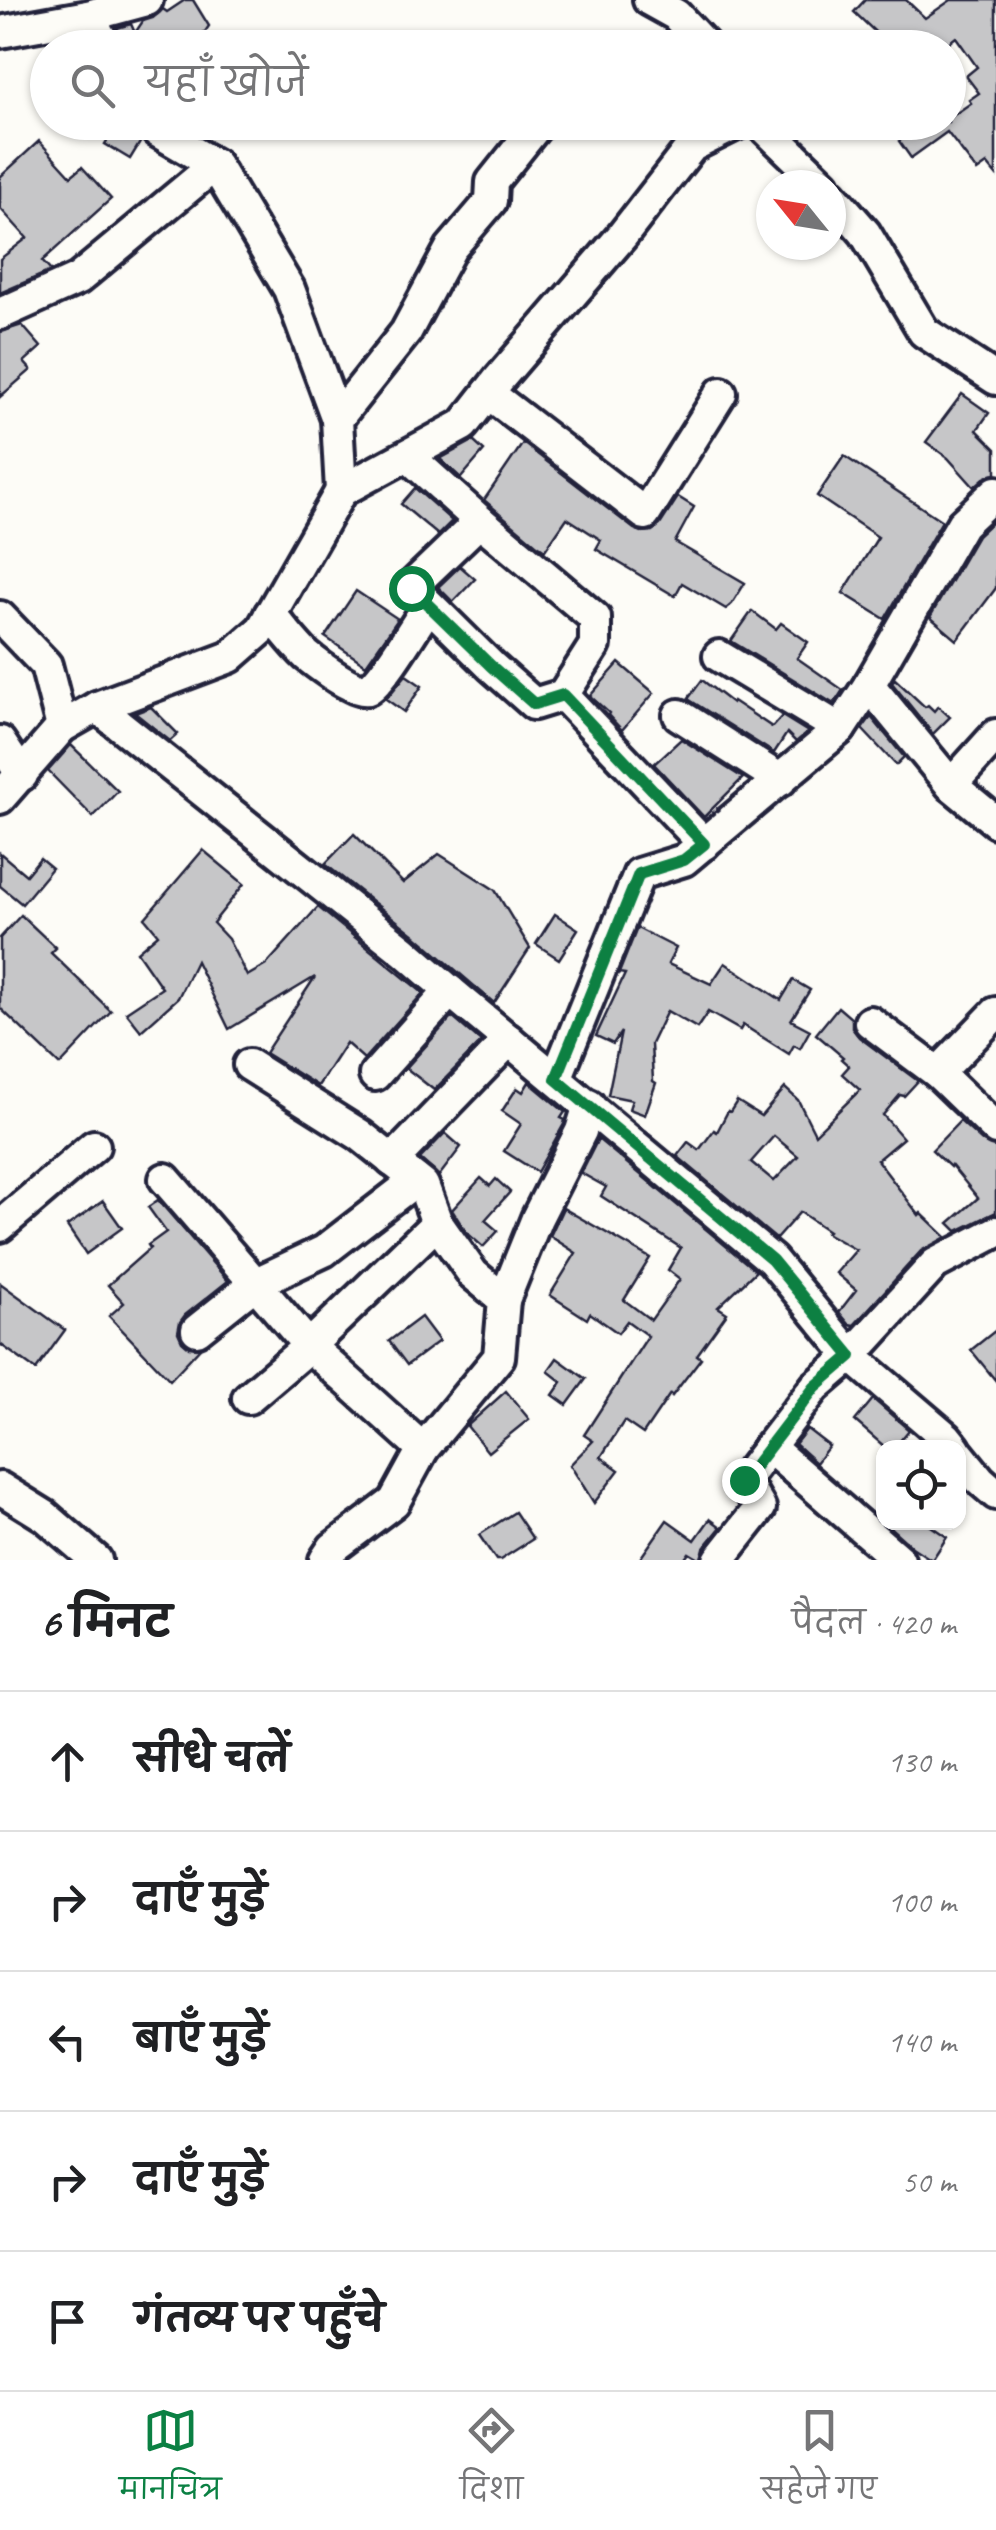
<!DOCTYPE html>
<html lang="hi">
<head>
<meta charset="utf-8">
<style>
  body { margin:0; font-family:Caveat,"Playpen Sans Deva",sans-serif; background:#f6f6f6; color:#202124 }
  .controls { position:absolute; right:30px; bottom:30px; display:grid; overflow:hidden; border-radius:20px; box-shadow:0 2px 8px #0004 }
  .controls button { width:90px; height:90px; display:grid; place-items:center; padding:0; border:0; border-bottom:2px solid #e0e0e0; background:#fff; color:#202124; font:50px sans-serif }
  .compass { position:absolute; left:756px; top:170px; width:90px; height:90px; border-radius:50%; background:#fff; box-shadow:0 2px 8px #0004; rotate:300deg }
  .stop { position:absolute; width:30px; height:30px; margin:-22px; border:8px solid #0b8043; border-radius:50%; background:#fff }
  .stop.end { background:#0b8043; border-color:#fff; box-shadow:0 2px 10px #0008 }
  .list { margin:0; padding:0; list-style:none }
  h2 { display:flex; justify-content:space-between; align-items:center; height:130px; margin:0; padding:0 40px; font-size:42px }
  h2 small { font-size:32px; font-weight:400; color:#757577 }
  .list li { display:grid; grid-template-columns:65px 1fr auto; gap:30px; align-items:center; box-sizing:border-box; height:140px; padding:0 40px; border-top:2px solid #e0e0e0 }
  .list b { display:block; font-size:38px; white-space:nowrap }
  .list em { font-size:32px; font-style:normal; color:#757577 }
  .icon { flex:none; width:55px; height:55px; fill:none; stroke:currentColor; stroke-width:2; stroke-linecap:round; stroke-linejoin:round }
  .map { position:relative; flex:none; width:996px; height:1560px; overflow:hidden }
  .search { position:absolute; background:#fff; box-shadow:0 2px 8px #0004; left:30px; right:30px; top:30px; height:110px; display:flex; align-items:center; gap:25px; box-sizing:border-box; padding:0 35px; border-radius:55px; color:#757577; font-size:38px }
  .sheet { height:830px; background:#fff }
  nav { display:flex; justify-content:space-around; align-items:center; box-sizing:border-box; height:140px; border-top:2px solid #e0e0e0; background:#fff; font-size:28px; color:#757577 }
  nav a { display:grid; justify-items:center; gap:5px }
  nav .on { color:#0b8043 }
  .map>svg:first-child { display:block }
</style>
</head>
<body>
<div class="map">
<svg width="996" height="1560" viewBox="0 0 996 1560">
  <rect width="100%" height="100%" fill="#fdfcf7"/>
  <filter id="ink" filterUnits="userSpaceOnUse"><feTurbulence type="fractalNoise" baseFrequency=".01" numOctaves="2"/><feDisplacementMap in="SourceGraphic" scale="20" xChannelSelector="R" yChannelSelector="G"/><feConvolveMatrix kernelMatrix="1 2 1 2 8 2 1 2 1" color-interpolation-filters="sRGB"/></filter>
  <g filter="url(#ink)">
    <g fill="#c6c6c8" stroke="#22223b" stroke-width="2.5" fill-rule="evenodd">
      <path d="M185 0H193L209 26 194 48H126L117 28 131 24 135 33 143 21 153 18 163 9 167 12Z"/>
      <path d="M865 0H906L925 18 951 0H996V175L987 164 977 171 947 132 911 158 899 141 925 122H948V119L971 103 969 100 979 93 966 76 977 67 956 37 942 48H892L854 12Z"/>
      <path d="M118 122H133L141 141 130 159 105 144Z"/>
      <path d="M39 141 71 176 82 167 111 199 42 261 51 271 0 293V259L27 238 0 208V177Z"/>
      <path d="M22 325 41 347 24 362 31 370 0 397V332Z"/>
      <path d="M962 394 989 413 977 430 996 449V474L984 478 974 487 948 458 926 442Z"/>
      <path d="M473 441 484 451 461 478 440 459Z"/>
      <path d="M523 443 634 529 642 532 652 531 660 525 678 497 694 507 675 542 745 583 732 604 726 609 682 583 675 596 596 549 601 540 567 518 545 550 536 544 484 500Z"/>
      <path d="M844 456 942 521 885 619 843 593 878 537 817 496Z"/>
      <path d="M415 488 452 521 438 535 401 504Z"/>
      <path d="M992 522 996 525V588L957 640 930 617 977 536Z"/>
      <path d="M460 566 475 579 453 602 438 587Z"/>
      <path d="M356 591 398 619 366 665 325 637Z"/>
      <path d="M752 611 776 629 781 623 808 642 797 658 843 690 834 704 731 641Z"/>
      <path d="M619 663 654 693 622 730 608 715 609 713 590 696Z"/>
      <path d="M406 675 422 686 404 712 386 699Z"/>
      <path d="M895 679 925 707 928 705 934 711 938 706 950 717 933 734 892 683Z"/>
      <path d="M702 680 732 703 733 701 772 727 782 716 808 732 796 742 787 733 774 753 688 699Z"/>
      <path d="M151 707 178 734 170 741 135 713Z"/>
      <path d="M871 717 904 757 896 765 862 729Z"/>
      <path d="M681 739 743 778 704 817 654 764Z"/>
      <path d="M71 745 118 791 93 817 48 771Z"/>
      <path d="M354 834 403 883 439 854 495 890 530 948 494 1003 416 936 325 864Z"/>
      <path d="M203 850 244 884 213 923 228 939 247 976 266 965 318 907 423 993 364 1059 346 1043 318 1086 265 1053 315 977 229 1029 196 961 178 998 141 1031 126 1012 162 988 137 952 158 934 145 918Z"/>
      <path d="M0 853 26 875 40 858 52 868 22 904 0 886Z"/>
      <path d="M555 914 578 929 559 959 536 944Z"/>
      <path d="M21 915 56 948 51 953 111 1011 60 1065 0 1008V938Z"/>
      <path d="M637 928 676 948 668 964 711 984 725 963 781 1000 793 980 810 990 791 1020 810 1030 800 1048 794 1045 789 1054 743 1025 740 1030 708 1012 697 1028 667 1011 651 1044 653 1081 656 1083 645 1115 629 1109 632 1100 608 1095 621 1032 613 1044 596 1036 625 974 619 973Z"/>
      <path d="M838 1007 852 1019V1028L859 1037 918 1081 904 1096 900 1095 883 1115 903 1138 877 1160 919 1215 921 1213 946 1237 921 1251 854 1325 849 1324 839 1312 856 1290 836 1273 856 1250 826 1233 828 1231 800 1212 776 1239 677 1156 688 1142 699 1150 714 1130 717 1132 728 1111 730 1112 737 1101 761 1116 785 1088 798 1100 815 1134 860 1090 842 1074 849 1066 841 1059 843 1057 816 1034ZM774 1136 798 1156 774 1181 751 1162Z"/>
      <path d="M452 1017 481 1042 434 1090 406 1068Z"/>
      <path d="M529 1082 565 1112 561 1118 565 1120 564 1124 537 1172 504 1151 521 1124 502 1111 517 1088 523 1092Z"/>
      <path d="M960 1121 983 1142 996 1147V1212L957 1231 949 1223 978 1198 951 1165 950 1167 932 1150Z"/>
      <path d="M445 1133 461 1147 439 1176 420 1159Z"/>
      <path d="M598 1139 756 1271 718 1307 727 1313 697 1355 701 1358 672 1396 670 1394 643 1434 624 1421 601 1457 619 1470 594 1503 570 1465 593 1441 584 1435 648 1336 627 1321 618 1333 590 1313 587 1319 550 1295 576 1253 550 1236 563 1208 650 1258 624 1300 651 1320 680 1279 668 1270 681 1248 601 1196 606 1187 581 1173Z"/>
      <path d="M481 1178 490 1186 496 1179 510 1192 485 1220 498 1231 483 1247 466 1232 452 1210Z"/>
      <path d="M158 1200 228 1281 185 1315 180 1322 178 1332 182 1341 189 1347 200 1348 170 1380 109 1316 124 1303 108 1285 150 1248 148 1245 166 1232 148 1207Z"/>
      <path d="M103 1201 122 1228 86 1254 67 1226Z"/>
      <path d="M0 1283 65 1330 36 1370 0 1344Z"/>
      <path d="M421 1317 439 1341 407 1365 389 1341Z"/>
      <path d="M996 1330V1381L971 1350Z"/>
      <path d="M557 1358 586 1379 567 1405 553 1395 562 1382 548 1371Z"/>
      <path d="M506 1391 529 1419 488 1452 467 1426Z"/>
      <path d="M873 1399 909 1430 894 1448H886L855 1421Z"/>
      <path d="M807 1429 829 1446 816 1463 795 1444Z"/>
      <path d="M515 1512 533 1539 500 1560H496L479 1535Z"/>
      <path d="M710 1519 721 1527 704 1548 701 1560 689 1553 684 1560H639L667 1520 695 1540Z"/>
      <path d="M884 1522H925L947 1537 932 1560 912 1547Z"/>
    </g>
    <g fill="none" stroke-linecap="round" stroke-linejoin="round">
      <defs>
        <g id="minor">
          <path d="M649 0 676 15 707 48"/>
          <path d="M88 16 107 48"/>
          <path d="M0 32 88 16 147 0"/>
          <path d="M152 122 157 131 215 165 289 289 337 419 341 491"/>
          <path d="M759 122 824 185"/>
          <path d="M831 194 865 233 924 332 996 379"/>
          <path d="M0 314 78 279 215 165"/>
          <path d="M488 393 645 514 721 393"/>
          <path d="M337 419 406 332 451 248 491 201 492 182 540 122"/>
          <path d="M408 456 480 521"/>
          <path d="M270 614C282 627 294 644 307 656 317 664 357 695 368 689 383 681 418 621 429 605"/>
          <path d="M0 617 46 665 62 727"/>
          <path d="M719 656 840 729"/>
          <path d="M869 685 951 785"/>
          <path d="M563 695 595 645V618L480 521 411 587 491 666 534 704 563 695 704 844"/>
          <path d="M97 707 404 951 450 991"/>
          <path d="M679 715 781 780"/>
          <path d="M996 735 951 785 996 822"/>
          <path d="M0 742 22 775"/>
          <path d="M0 798 62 727 97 707 230 657 262 629 341 491 463 425 499 379 622 236 692 146 740 122"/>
          <path d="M870 1022 938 1073 996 1129"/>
          <path d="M249 1065 360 1135 423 1185 437 1223 473 1274 504 1300 537 1218 581 1131 589 1105"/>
          <path d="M938 1073 996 1013"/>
          <path d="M375 1075 450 991 772 1260 851 1356 947 1438 955 1448"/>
          <path d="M556 1079 639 874 684 860 840 729 869 685 962 524 996 492"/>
          <path d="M392 1161 509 1040"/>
          <path d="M165 1179 309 1346 423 1449 394 1502 333 1548 325 1560"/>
          <path d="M0 1226 94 1146"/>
          <path d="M197 1330 256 1283 324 1251 416 1180"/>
          <path d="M248 1398 309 1346 437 1223"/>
          <path d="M769 1447 899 1560"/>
          <path d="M423 1449 499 1357 504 1300"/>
          <path d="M958 1453 980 1480 996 1494"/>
          <path d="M0 1488 45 1516 96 1560"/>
          <path d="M719 1560 760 1508 744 1480 815 1387 851 1356 935 1264 996 1232"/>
        </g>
      </defs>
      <use href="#minor" stroke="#22223b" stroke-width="38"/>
      <use href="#minor" stroke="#fdfcf7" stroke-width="30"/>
    </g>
  </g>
  <g fill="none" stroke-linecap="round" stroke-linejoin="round" filter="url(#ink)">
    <path stroke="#0b8043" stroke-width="12" d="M411 588 491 666 534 704 563 695 704 844 684 860 639 874 556 1079 772 1260 851 1356 815 1387 744 1480"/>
  </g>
</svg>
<div class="controls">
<button><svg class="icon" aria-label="locate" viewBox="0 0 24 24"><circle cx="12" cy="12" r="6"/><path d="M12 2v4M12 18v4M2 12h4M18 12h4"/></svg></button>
</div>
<svg class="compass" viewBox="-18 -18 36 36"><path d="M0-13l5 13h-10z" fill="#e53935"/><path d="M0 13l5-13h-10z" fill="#757577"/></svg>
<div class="stop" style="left:411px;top:588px"></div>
<div class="stop end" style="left:744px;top:1480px"></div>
<div class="search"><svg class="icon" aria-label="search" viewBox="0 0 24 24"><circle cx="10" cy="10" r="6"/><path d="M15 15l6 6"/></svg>यहाँ खोजें</div>
</div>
<section class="sheet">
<h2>6 मिनट<small>पैदल · 420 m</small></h2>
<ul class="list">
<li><svg class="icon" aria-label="ahead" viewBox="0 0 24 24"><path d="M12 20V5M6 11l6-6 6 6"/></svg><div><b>सीधे चलें</b></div><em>130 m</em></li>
<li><svg class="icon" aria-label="right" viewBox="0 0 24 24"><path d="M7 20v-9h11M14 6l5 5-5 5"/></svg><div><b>दाएँ मुड़ें</b></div><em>100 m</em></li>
<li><svg class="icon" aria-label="left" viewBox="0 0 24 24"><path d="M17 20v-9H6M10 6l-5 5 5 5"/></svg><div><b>बाएँ मुड़ें</b></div><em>140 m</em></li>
<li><svg class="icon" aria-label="right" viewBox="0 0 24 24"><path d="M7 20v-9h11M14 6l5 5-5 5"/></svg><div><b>दाएँ मुड़ें</b></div><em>50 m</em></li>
<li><svg class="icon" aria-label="arrive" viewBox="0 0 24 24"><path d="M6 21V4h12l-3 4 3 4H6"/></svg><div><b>गंतव्य पर पहुँचे</b></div></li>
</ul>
</section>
<nav>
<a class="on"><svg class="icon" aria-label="map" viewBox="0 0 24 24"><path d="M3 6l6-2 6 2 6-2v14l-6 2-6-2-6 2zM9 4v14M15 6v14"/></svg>मानचित्र</a>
<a><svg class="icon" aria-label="directions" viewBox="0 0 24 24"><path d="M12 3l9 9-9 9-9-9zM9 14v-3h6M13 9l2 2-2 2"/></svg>दिशा</a>
<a><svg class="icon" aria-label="saved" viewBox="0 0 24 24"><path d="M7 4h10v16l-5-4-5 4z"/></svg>सहेजे गए</a>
</nav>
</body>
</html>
